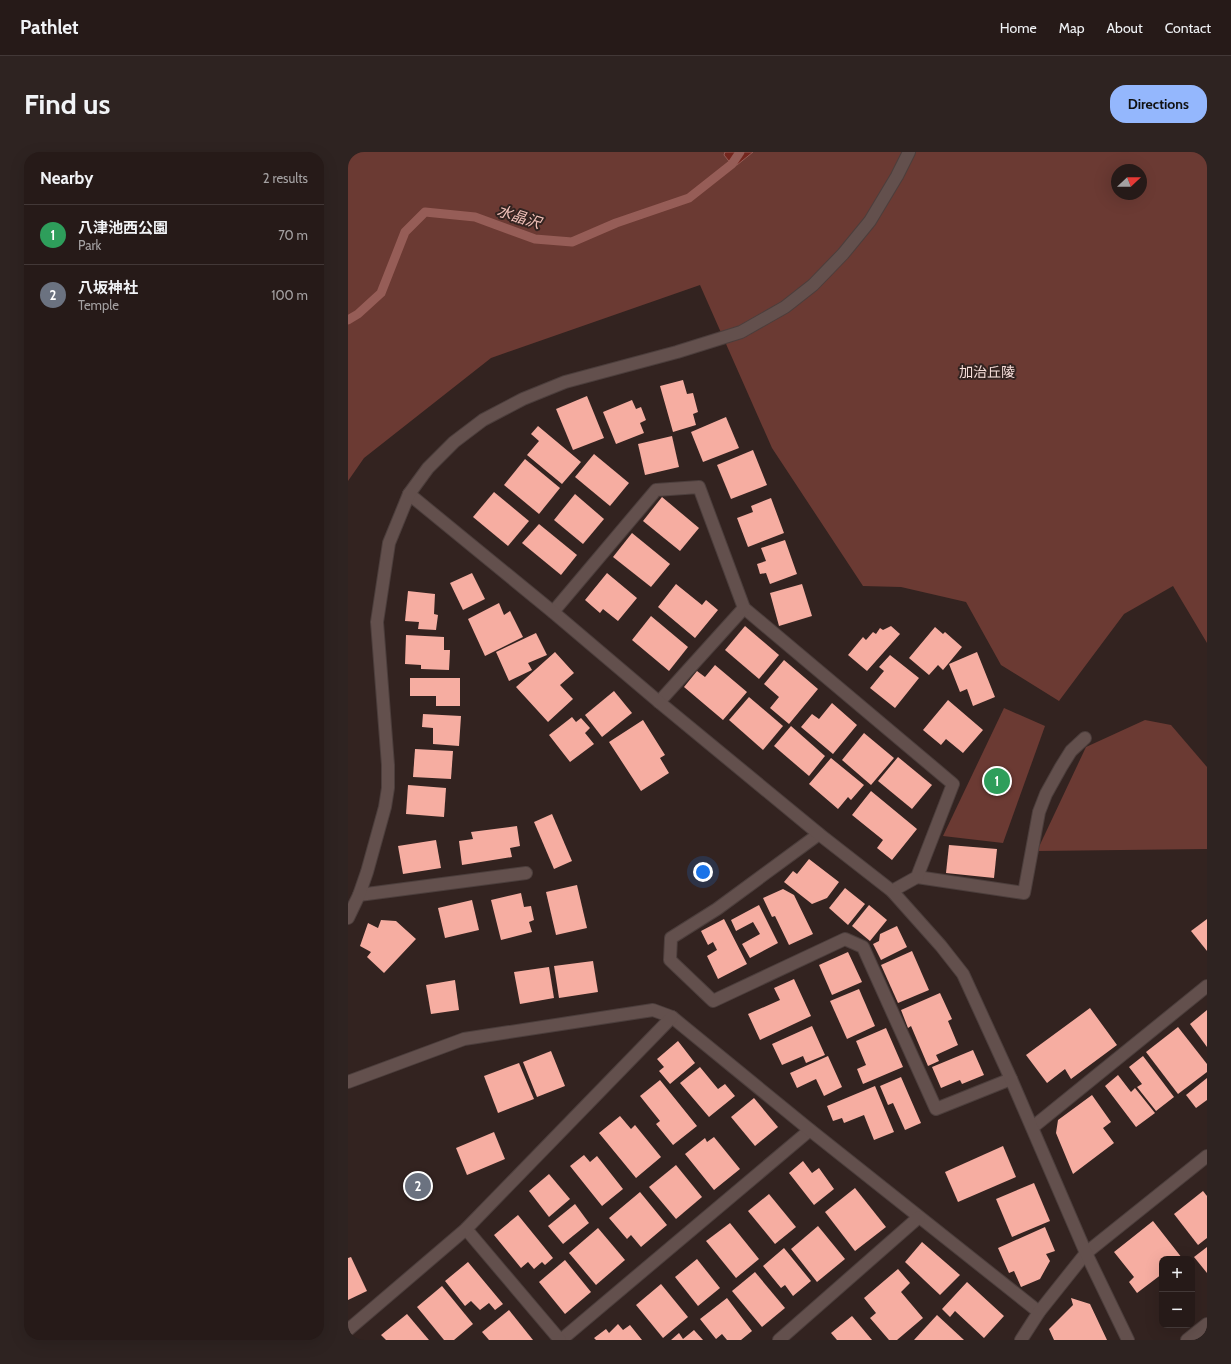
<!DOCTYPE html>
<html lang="en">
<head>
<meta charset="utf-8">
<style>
  body { margin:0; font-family:Cabin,"Noto Sans JP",sans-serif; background:#2e2321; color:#f1f3f6 }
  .controls { position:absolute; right:12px; bottom:12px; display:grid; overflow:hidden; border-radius:8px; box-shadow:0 4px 16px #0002 }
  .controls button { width:36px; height:36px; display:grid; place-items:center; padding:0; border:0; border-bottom:1px solid #423837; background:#261a18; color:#f1f3f6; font:20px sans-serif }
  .compass { position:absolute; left:763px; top:12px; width:36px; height:36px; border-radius:50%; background:#261a18; box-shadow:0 4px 16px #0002; rotate:68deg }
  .you { position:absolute; left:355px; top:720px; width:14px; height:14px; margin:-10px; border:3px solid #fff; border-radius:50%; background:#1a73e8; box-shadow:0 0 0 6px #1a73e833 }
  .badge { display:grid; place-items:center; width:26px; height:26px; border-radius:50%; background:#94b7fd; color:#fff; font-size:13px; font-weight:700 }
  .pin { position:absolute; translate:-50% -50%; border:2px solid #fff; box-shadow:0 1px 4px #0006 }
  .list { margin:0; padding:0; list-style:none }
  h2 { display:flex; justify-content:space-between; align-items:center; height:52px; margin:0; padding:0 16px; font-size:17px }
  h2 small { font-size:13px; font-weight:400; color:#a4a1a2 }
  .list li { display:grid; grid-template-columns:26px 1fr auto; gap:12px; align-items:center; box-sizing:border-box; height:60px; padding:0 16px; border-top:1px solid #423837 }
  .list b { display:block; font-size:15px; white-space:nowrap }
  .list p { margin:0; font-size:13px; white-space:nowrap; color:#a4a1a2 }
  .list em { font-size:13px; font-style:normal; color:#a4a1a2 }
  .map { position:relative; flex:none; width:859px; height:1188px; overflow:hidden; border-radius:16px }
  header { display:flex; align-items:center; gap:24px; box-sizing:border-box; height:56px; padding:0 20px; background:#261a18; border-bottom:1px solid #423837 }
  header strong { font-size:19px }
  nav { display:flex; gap:22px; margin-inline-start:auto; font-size:14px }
  .intro { display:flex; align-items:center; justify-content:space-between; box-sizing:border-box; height:96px; padding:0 24px }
  h1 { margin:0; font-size:28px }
  .button { padding:10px 18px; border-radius:16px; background:#94b7fd; color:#111; font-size:14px; font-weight:700 }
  main { display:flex; gap:24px; padding:0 24px }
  aside { flex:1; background:#261a18; border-radius:16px; box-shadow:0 4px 16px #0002 }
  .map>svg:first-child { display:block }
</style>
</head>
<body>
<header>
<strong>Pathlet</strong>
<nav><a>Home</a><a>Map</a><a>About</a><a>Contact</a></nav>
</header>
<div class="intro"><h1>Find us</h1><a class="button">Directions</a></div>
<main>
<aside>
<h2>Nearby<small>2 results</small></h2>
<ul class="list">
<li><span class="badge" style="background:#2e9e5b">1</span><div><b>八津池西公園</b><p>Park</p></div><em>70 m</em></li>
<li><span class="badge" style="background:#6b7280">2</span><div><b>八坂神社</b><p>Temple</p></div><em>100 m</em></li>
</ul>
</aside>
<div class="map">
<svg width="859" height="1188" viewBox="0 0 859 1188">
  <rect width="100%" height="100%" fill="#332320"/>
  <g fill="#6b3a33" fill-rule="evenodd">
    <path d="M0 0H859V491L825 434 776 462 711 549 653 513 618 450 553 435 515 434 424 296 352 133 143 206 16 306 0 329ZM769 18H793V42H769Z"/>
    <path d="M656 556 697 574 655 691 595 684Z"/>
    <path d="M797 568 823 573 859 615V697L689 699 738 595Z"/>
  </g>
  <path fill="#73261e" stroke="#965d57" d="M377 0H405L389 13H384L376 3Z"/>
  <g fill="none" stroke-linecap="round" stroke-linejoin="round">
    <path stroke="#965d57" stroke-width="9" d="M0 168 10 162 33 141 57 80 77 60 127 65 187 87 224 90 268 71 341 46 384 12 392 0"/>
  </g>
  <g fill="#f6ada1">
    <path d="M335 228 339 242 345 241 350 260 345 262 348 273 325 280 312 234Z"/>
    <path d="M239 244 256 286 225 298 208 257Z"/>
    <path d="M284 248 288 257 293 255 298 268 292 271 296 281 268 292 255 260Z"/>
    <path d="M378 265 391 296 355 310 343 280Z"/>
    <path d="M190 274 233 310 214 332 179 303 191 289 183 282Z"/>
    <path d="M324 284 331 315 297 323 290 292Z"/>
    <path d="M405 298 419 333 383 347 369 313Z"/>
    <path d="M246 302 281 331 262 354 227 325Z"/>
    <path d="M177 307 212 336 191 362 156 333Z"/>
    <path d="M146 340 181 369 160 394 125 365Z"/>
    <path d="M227 342 256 367 235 392 206 368Z"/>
    <path d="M314 345 351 376 332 399 295 369Z"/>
    <path d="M423 346 436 381 400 395 389 366 405 360 403 354Z"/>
    <path d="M191 372 229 403 213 423 174 391Z"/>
    <path d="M284 381 322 412 303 435 265 405Z"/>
    <path d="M437 388 449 422 422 432 418 421 412 422 409 412 418 409 413 396Z"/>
    <path d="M124 421 137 447 115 458 102 431Z"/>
    <path d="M259 421 289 446 270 469 255 457 252 461 237 448Z"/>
    <path d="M328 432 354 453 358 448 370 458 347 486 310 455Z"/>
    <path d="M454 432 464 464 431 474 422 441Z"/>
    <path d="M60 439 87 442 86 462 90 463 88 478 70 477 71 470 57 469Z"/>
    <path d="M151 451 156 463 162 459 175 485 137 504 120 467Z"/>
    <path d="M303 464 340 495 321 519 284 488Z"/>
    <path d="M397 474 431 503 411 527 377 498Z"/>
    <path d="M543 474 552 482 519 519 500 503 515 485 518 488 525 480 528 482 532 476 535 478Z"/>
    <path d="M587 475 595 482 597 480 614 495 595 518 590 513 581 523 561 506Z"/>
    <path d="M188 481 199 503 180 511 184 518 161 529 148 500Z"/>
    <path d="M58 483 96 485V498H102L101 518 73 517V513L57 512Z"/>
    <path d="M207 500 226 521 212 533 225 547 200 570 168 535Z"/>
    <path d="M629 500 647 545 625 554 619 537 612 540 601 512Z"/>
    <path d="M542 503 571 526 547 556 522 536 536 519 531 515Z"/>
    <path d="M436 508 470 537 441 572 422 556 431 545 416 532Z"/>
    <path d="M367 513 399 540 375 568 336 535 349 519 357 525Z"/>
    <path d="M62 526H112V554H88V544H62Z"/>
    <path d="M266 539 284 561 254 585 237 563Z"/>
    <path d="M401 545 435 574 415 598 381 568Z"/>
    <path d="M600 548 635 578 615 601 598 587 593 593 575 578Z"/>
    <path d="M484 551 509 573 485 602 453 575 464 562 471 567Z"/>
    <path d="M75 562 113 564 111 594 85 592V576L74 575Z"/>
    <path d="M224 565 228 570 233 566 242 576 237 581 246 592 222 610 201 583Z"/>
    <path d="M295 568 317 603 312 606 321 621 293 639 261 590Z"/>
    <path d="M443 574 477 604 461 624 426 594Z"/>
    <path d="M516 581 546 606 523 633 494 608Z"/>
    <path d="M67 597 105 599 103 627 65 625Z"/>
    <path d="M550 605 584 633 564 657 530 629Z"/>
    <path d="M483 606 516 633 503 648 500 645 490 657 461 632Z"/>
    <path d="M60 633 98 636 96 665 58 662Z"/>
    <path d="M523 639 569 677 544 708 529 696 535 688 504 663Z"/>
    <path d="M204 662 224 709 206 717 186 670Z"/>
    <path d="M169 674 172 694 162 696 164 705 114 713 111 689 125 687 123 680Z"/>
    <path d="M88 688 93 716 55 722 50 694Z"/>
    <path d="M601 693 649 697 646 726 598 721Z"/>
    <path d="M461 707 491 730 479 746 464 752 436 730 445 719 449 722Z"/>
    <path d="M229 733 239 776 208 783 198 740Z"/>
    <path d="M497 736 517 752 500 773 481 756Z"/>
    <path d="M435 737 446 743 465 782 441 793 427 764 424 765 415 746Z"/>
    <path d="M173 741 176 755 183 754 186 768 181 770 184 780 153 788 143 748Z"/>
    <path d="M124 748 131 778 97 786 90 756Z"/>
    <path d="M411 753 430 791 402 806 394 792 412 782 405 770 388 779 383 768Z"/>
    <path d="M521 753 539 768 522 789 504 774Z"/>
    <path d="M376 767 399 812 370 827 359 804 369 798 365 790 360 793 353 779Z"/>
    <path d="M859 767V799L843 779Z"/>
    <path d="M33 768 48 769 68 787 36 821 19 805 23 800 12 794 20 771 30 776Z"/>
    <path d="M549 774 559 795 533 808 525 792 531 789 532 782Z"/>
    <path d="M564 799 581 838 550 851 533 813Z"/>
    <path d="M500 800 514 830 484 843 471 813Z"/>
    <path d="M245 809 250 840 211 846 206 814Z"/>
    <path d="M201 815 206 846 172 852 166 820Z"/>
    <path d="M446 827 463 864 412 888 400 862 432 848 426 836Z"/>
    <path d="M107 828 111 858 83 862 78 833Z"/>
    <path d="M511 837 527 874 499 887 482 849Z"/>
    <path d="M592 841 604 867 600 869 610 893 588 903 591 909 580 914 563 874 560 876 553 858Z"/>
    <path d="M742 856 769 893 723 927 717 917 699 931 678 903Z"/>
    <path d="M859 858V895L842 872Z"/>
    <path d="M464 874 477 903 458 911 455 904 434 913 424 892Z"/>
    <path d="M830 875 859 912V920L830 942 798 900Z"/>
    <path d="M538 876 555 915 515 932 509 917 518 913 508 889Z"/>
    <path d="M330 889 347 911 322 932 311 919 316 915 309 907Z"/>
    <path d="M625 898 636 923 614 932 612 928 593 936 584 915Z"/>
    <path d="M203 899 217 934 189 945 175 910Z"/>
    <path d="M480 904 494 935 476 944 468 927 449 936 442 921Z"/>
    <path d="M795 904 826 945 808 959 789 935 794 932 781 915Z"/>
    <path d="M171 911 186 947 150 961 136 924Z"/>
    <path d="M352 915 370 937 377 932 387 944 361 965 332 931Z"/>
    <path d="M770 923 783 940 787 936 807 961 788 975 757 934Z"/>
    <path d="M553 925 573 971 557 978 545 951 540 953 532 934Z"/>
    <path d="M859 926V948L848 956 838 943Z"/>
    <path d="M312 928 349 974 325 993 308 972 312 969 292 944Z"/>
    <path d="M527 934 546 980 526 988 516 963 496 971 494 966 485 969 479 954Z"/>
    <path d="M744 943 763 970 755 976 766 991 725 1022 708 981 710 968Z"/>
    <path d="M406 946 430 975 407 994 383 965Z"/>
    <path d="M272 964 283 977 287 973 313 1005 288 1026 251 981Z"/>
    <path d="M146 980 157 1007 119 1023 108 996Z"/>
    <path d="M366 985 392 1017 366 1038 337 1002 357 986 359 990Z"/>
    <path d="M655 994 668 1025 610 1050 597 1020Z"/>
    <path d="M236 1003 242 1010 249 1004 275 1037 254 1054 222 1014Z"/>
    <path d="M455 1009 464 1021 471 1016 486 1037 466 1053 441 1021Z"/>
    <path d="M328 1013 354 1045 328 1067 301 1035Z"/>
    <path d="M201 1022 222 1047 201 1065 181 1039Z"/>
    <path d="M686 1031 702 1069 664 1085 648 1047Z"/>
    <path d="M507 1036 538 1075 507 1099 477 1060Z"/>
    <path d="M855 1039 859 1044V1086L850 1093 826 1062Z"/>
    <path d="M292 1040 319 1073 293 1095 283 1083 279 1087 261 1066Z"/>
    <path d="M421 1042 448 1075 427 1092 400 1059Z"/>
    <path d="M227 1052 241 1071 215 1092 200 1074Z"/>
    <path d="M170 1063 205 1106 197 1113 194 1110 186 1117 180 1110 173 1116 146 1083Z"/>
    <path d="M805 1069 834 1106 833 1107H814V1122L789 1141 781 1130 786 1125 766 1100Z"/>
    <path d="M382 1071 411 1107 388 1126 358 1089Z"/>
    <path d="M470 1074 497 1107 469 1130 443 1097Z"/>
    <path d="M697 1075 707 1099 698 1102 702 1109 692 1127 673 1135 666 1119 661 1121 650 1096Z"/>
    <path d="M250 1076 277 1108 248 1133 221 1101Z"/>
    <path d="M574 1090 612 1123 592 1143 557 1110Z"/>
    <path d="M859 1095V1121L846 1105Z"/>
    <path d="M436 1096 463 1129 445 1144 437 1133 433 1136 415 1114Z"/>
    <path d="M3 1105 19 1139 0 1148V1106Z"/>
    <path d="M349 1107 372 1136 350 1154 327 1125Z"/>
    <path d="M217 1108 243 1140 217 1162 191 1130Z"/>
    <path d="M120 1110 155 1152 147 1158 141 1151 132 1158 123 1149 117 1154 97 1129Z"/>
    <path d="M550 1117 562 1131 553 1140 575 1166 549 1188H541L522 1166 528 1161 516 1146Z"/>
    <path d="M407 1120 437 1156 414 1175 384 1139Z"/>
    <path d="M619 1130 656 1164 636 1186 607 1159 602 1165 594 1157Z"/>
    <path d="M313 1132 340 1165 315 1186 288 1153Z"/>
    <path d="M94 1134 125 1172 106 1188H96L69 1155Z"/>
    <path d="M379 1146 404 1179 393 1188H379L374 1182 368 1187 352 1167Z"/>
    <path d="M723 1146 742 1152 759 1188H706L701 1177 725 1153Z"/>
    <path d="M161 1158 185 1188H141L134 1180Z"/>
    <path d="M59 1162 81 1188H38L33 1183Z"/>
    <path d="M589 1163 616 1188H566Z"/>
    <path d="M504 1164 524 1188H489L483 1181Z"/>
    <path d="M270 1172 275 1178 282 1173 294 1188H248L246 1186 258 1177 261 1181Z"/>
    <path d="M346 1178 355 1188H323L331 1181 335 1187Z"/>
  </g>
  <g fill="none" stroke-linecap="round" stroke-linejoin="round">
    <defs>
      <g id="lane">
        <path d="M471 682 369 757 323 786 322 808 365 849 497 787 515 795 588 957 663 927"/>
        <path d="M569 725 676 741 691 660 698 642 713 615 723 599 737 586"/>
        <path d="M738 1101 859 1004"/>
        <path d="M213 1188 462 978"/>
        <path d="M839 1188 859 1172"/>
      </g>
      <g id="street">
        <path d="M396 456 605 632 569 725 544 739"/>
        <path d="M205 460 308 338 351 335 396 456 311 550"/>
        <path d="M11 743 178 721"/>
        <path d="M0 930 116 887 305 858 324 865 462 978 691 1160"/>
        <path d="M685 975 859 834"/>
        <path d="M118 1077 212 1188"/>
        <path d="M0 1178 118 1077 324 865"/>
        <path d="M431 1188 571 1065"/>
        <path d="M673 1188 691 1160 738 1101"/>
      </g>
      <g id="secondary">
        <path d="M61 342 205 460 311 550 471 682 544 739 593 794 615 822 663 927 738 1101 780 1188"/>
        <path d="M0 766 11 743 19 720 37 655 40 636V613L29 470 41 391 61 342 80 316 106 290 135 268 175 247 217 230 329 200 393 180 437 155 465 133 495 102 522 69 549 24 561 0"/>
      </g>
    </defs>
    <use href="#lane" stroke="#4c3e3c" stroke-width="14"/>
    <use href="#street" stroke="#4c3e3c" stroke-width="14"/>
    <use href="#secondary" stroke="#4c3e3c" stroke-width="14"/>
    <use href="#lane" stroke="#63504d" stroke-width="12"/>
    <use href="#street" stroke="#63504d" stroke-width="12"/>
    <use href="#secondary" stroke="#63504d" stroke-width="12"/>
  </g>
  <g text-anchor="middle" stroke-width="4" stroke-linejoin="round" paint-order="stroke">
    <g font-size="14" fill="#f6ddd9" stroke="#332320">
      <text x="639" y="225">加治丘陵</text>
    </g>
    <g font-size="15" font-style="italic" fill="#f1c1b9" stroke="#332320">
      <text transform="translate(171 65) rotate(18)" y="5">水晶沢</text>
    </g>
  </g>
</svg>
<div class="controls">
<button>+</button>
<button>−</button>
</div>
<svg class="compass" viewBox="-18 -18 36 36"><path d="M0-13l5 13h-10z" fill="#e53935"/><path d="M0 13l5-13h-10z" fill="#a4a1a2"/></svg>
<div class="you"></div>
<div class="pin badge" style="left:649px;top:629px;background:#2e9e5b">1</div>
<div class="pin badge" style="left:70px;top:1034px;background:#6b7280">2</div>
</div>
</main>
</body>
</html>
